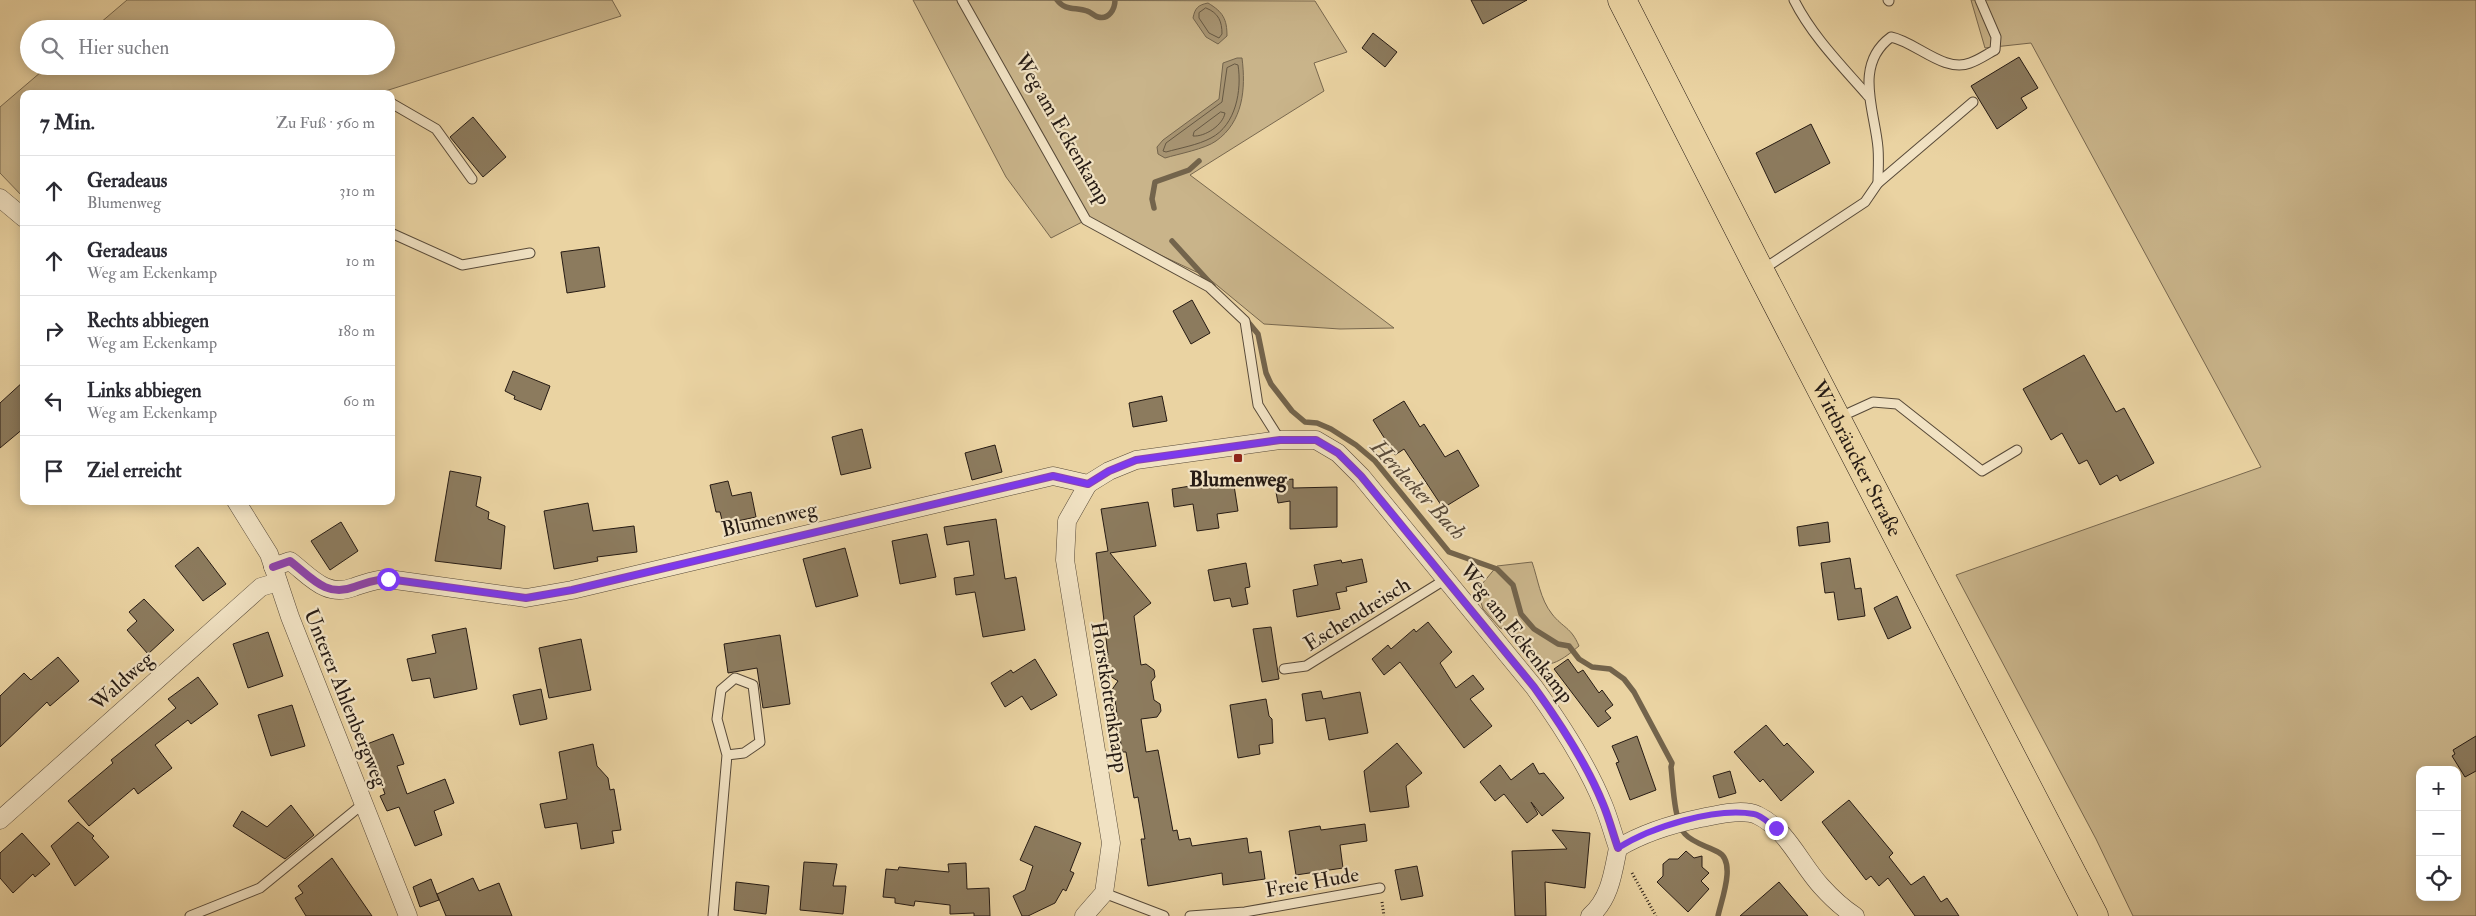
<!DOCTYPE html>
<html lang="de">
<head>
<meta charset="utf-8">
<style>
  body { margin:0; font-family:"IM FELL Double Pica",serif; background:#f2f2f3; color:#2b2b33 }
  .controls { position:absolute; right:15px; bottom:15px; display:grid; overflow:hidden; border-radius:10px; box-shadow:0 2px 12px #0003 }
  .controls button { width:45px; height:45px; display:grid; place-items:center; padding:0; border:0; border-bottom:1px solid #e1e1e2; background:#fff; color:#2b2b33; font:25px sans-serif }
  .stop { position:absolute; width:15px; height:15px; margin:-11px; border:4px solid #7c3aed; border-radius:50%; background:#fff }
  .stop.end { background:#7c3aed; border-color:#fff; box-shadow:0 1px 5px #0008 }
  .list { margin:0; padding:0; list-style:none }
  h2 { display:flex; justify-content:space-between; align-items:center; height:65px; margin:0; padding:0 20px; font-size:21px }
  h2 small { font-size:16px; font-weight:400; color:#7c7c81 }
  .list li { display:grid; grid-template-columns:32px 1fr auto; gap:15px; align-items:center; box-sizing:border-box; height:70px; padding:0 20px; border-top:1px solid #e1e1e2 }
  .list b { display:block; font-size:19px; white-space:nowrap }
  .list p { margin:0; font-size:16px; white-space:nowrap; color:#7c7c81 }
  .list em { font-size:16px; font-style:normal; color:#7c7c81 }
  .icon { flex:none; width:28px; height:28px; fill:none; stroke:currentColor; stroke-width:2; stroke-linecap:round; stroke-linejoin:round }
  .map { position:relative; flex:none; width:2476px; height:916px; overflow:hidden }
  .search { position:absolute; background:#fff; box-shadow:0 2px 12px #0003; left:20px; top:20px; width:375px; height:55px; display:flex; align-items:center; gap:12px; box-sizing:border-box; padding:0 18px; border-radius:28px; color:#7c7c81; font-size:19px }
  .panel { position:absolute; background:#fff; box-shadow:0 2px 12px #0003; left:20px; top:90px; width:375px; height:415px; border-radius:10px }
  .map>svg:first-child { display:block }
</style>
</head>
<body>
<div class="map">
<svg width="2476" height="916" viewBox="0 0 2476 916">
  <rect width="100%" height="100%" fill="#ead3a2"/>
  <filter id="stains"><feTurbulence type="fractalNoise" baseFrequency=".004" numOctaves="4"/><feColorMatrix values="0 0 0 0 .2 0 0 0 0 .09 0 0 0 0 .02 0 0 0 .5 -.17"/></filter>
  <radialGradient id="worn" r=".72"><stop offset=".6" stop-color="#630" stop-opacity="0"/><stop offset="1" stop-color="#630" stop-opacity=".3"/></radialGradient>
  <g fill="#c9b48a" stroke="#78684f" fill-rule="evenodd">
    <path d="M127 0H612L621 16 376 94 297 92 294 94H24V198L0 173V107L48 66H386V29H93Z"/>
    <path d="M913 0 1315 1 1347 52 1314 63 1324 91 1190 175 1394 328 1340 329 1264 324 1207 277 1086 220 1051 238 1006 177Z"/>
    <path d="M1971 0H2476V916H2133L2096 839 1956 575 2261 467 2031 43 1985 48ZM2420 770H2457V897H2420Z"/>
    <path d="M1532 562C1538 579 1540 599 1552 614 1563 628 1571 627 1579 646 1568 655 1551 670 1537 662L1514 634 1500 628 1483 609 1477 590 1497 566Z"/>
  </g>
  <g fill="#a79472" stroke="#73644c">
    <path d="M1208 3C1223 12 1227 19 1227 36L1218 44 1206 37 1193 18C1195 8 1198 5 1208 3Z"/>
    <path d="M1237 58H1242C1246 89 1243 122 1216 141 1205 149 1178 154 1165 158L1158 154 1157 147 1163 140 1219 99 1223 63Z"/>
  </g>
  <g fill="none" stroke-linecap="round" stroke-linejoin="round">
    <g stroke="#665843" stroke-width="1">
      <path d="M1206 8C1219 13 1222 22 1222 34L1219 38 1209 33 1199 18V13Z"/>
      <path d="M1235 64 1238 65C1242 90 1236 125 1211 138 1198 145 1180 148 1166 152L1163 151 1166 143 1222 102 1227 68Z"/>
      <path d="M1221 112 1225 113C1223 125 1205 137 1193 136L1194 132Z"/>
    </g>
    <g stroke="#73644c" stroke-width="5.5">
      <path d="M1057 0C1065 11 1076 7 1087 11 1091 12 1094 16 1098 17 1109 20 1115 9 1115 0"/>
      <path d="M1154 208 1152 199 1155 182 1189 170 1199 161"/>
      <path d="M1172 241 1213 286"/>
      <path d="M1244 317 1258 334 1266 373 1271 384 1292 411 1305 422 1317 423 1331 429 1356 445 1375 461 1449 552 1497 569 1513 585 1521 614 1534 629 1558 644 1569 646 1579 659 1592 667 1610 669 1624 679 1634 692 1672 763 1671 767C1673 783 1674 822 1685 834 1693 843 1707 846 1718 852 1737 861 1721 901 1718 916"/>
    </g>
  </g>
  <g fill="#8c7b5e" stroke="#261b14">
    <path d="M1471 0H1527L1483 24Z"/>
    <path d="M1373 33 1397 52 1385 67 1362 48Z"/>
    <path d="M2019 57 2038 88 2021 98 2027 108 1997 129 1971 86Z"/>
    <path d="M473 117 506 157 483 177 450 137Z"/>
    <path d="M1811 124 1830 163 1775 193 1756 153Z"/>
    <path d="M599 247 605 287 567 293 561 252Z"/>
    <path d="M1192 300 1210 333 1191 344 1173 311Z"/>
    <path d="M2084 355 2116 412 2124 408 2154 463 2120 481 2117 475 2100 485 2087 460 2079 464 2062 433 2051 440 2023 389Z"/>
    <path d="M513 371 550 386 541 410 514 399 515 396 505 391Z"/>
    <path d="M24 381V428L0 448V403Z"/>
    <path d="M1162 396 1167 421 1133 427 1129 403Z"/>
    <path d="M1404 401 1420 427 1424 424 1445 457 1458 450 1479 486 1443 508 1404 449 1395 455 1373 420Z"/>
    <path d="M862 429 871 468 841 475 832 437Z"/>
    <path d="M995 445 1002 472 972 480 965 453Z"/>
    <path d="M450 471 481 477 476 506 489 512 488 519 505 526 501 569 435 561Z"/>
    <path d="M1233 479 1238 511 1217 514 1219 528 1197 531 1193 504 1174 507 1172 489Z"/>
    <path d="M1293 479V488L1337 487V527L1290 529V501L1278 503 1274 481Z"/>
    <path d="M728 481 732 496 751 492 756 517 723 524 720 512H716L710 485Z"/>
    <path d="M1148 502 1156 546 1110 553 1151 603 1134 616 1141 665 1146 664 1154 670 1155 677 1151 682 1154 700 1160 704 1161 711 1157 717 1141 719 1146 752 1158 750 1173 831 1177 830 1179 840 1190 838 1192 846 1247 838 1249 853 1261 851 1265 879 1223 885 1222 873 1148 886 1141 839H1145L1138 797 1134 798 1126 752H1122L1115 700 1112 698 1111 691 1118 681 1107 674 1105 655H1108L1096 553 1108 551 1101 509Z"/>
    <path d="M588 503 593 531 634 526 637 552 597 557 598 561 554 569 544 511Z"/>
    <path d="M996 519 1005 579 1016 577 1025 630 983 637 975 592 956 595 954 578 974 575 969 541 947 545 944 527Z"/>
    <path d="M341 522 358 551 330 570 311 541Z"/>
    <path d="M1828 522 1830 542 1799 546 1797 527Z"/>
    <path d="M927 534 936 577 900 584 892 541Z"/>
    <path d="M198 547 226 584 203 601 175 566Z"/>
    <path d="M845 548 858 596 816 607 803 559Z"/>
    <path d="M1850 558 1855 589 1861 588 1865 616 1838 620 1834 592 1825 593 1821 563Z"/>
    <path d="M1362 559 1367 582 1346 587 1347 591 1336 593 1340 609 1297 617 1293 590 1318 585 1314 565 1341 560 1342 563Z"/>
    <path d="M1246 563 1250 587 1245 588 1248 604 1232 607 1230 598 1214 601 1208 570Z"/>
    <path d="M1897 596 1911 628 1888 639 1874 608Z"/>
    <path d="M144 599 174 630 148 654 127 630 137 621 129 612Z"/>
    <path d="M1428 622 1452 652 1440 663 1456 688 1473 675 1484 689 1470 699 1492 726 1464 748 1400 662 1384 675 1372 659 1388 645 1391 649 1414 629 1416 632Z"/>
    <path d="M1271 627 1279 679 1262 682 1253 629Z"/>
    <path d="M466 628 477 689 434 698 430 678 412 681 407 659 436 653 432 635Z"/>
    <path d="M268 632 283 676 248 688 233 644Z"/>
    <path d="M780 635 790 704 763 708 757 668 728 673 724 644Z"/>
    <path d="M581 639 591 690 549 698 539 648Z"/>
    <path d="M58 657 79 681 50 706 47 702 0 747V696L24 673 31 680Z"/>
    <path d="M1035 659 1057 695 1031 710 1022 696 1005 707 991 683 1011 670 1013 673Z"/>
    <path d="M1568 659 1578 673 1583 670 1599 693 1602 690 1613 705 1605 711 1611 718 1598 727 1554 669Z"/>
    <path d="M198 677 218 704 191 724 188 720 155 745 172 768 138 794 134 788 89 826 68 801 113 763 111 760 176 708 168 699Z"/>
    <path d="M541 689 547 719 520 725 513 695Z"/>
    <path d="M1321 691 1323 699 1360 692 1368 733 1329 740 1325 718 1306 721 1302 694Z"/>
    <path d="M1266 699 1269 716 1272 719 1273 743 1259 745 1260 754 1238 758 1230 705Z"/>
    <path d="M292 705 305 746 271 756 258 715Z"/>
    <path d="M1766 725 1784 746 1787 743 1814 772 1781 801 1763 779 1760 782 1734 752Z"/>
    <path d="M393 734 404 764 397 766 407 794 445 779 454 803 434 811 442 835 415 846 399 807 387 811 380 796 385 794 367 744Z"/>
    <path d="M1637 736 1656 790 1630 800 1616 763 1619 762 1612 746Z"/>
    <path d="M2476 736V771L2465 777 2452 756 2455 754 2453 750Z"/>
    <path d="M1397 743 1422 773 1406 786 1409 807 1370 812 1364 771Z"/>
    <path d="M593 744 597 766 608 778 610 790 614 789 621 830 612 831 614 843 581 849 577 823 545 828 540 804 567 799 559 752Z"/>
    <path d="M1533 763 1539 774 1544 773 1564 798 1542 816 1531 802 1538 814 1527 823 1504 794 1495 801 1480 782 1500 765 1511 780Z"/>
    <path d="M1730 771 1736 793 1719 798 1713 776Z"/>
    <path d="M1849 800 1893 853 1889 857 1911 885 1924 876 1941 902 1947 898 1959 916H1915L1888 878 1879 886 1871 876 1866 880 1822 822Z"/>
    <path d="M291 805 314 835 285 859 233 826 242 811 267 827Z"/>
    <path d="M78 822 94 836 92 838 109 857 75 886 51 846Z"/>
    <path d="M1365 824 1367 841 1340 845 1343 868 1296 875 1289 831 1320 826 1321 830Z"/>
    <path d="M1035 826 1081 843 1070 871 1074 873 1066 891 1063 889 1055 903 1028 916H1022L1013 896 1025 890 1033 866 1020 860Z"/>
    <path d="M1552 830 1590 833 1585 888 1545 882 1546 916H1515L1512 851 1567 849Z"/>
    <path d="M22 833 50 864 35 877 33 874 13 893 0 878V853Z"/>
    <path d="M1686 851 1694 858 1702 856V867L1709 873 1701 881 1709 889 1688 912 1657 882 1663 876V864L1669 859H1678Z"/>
    <path d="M332 858 372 916H306L295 898 303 893 298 886Z"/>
    <path d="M804 862 837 864 833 886H846L843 914 800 910Z"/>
    <path d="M966 863 967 889 989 888 990 916H974V913L950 914V905L915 901 914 906 895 903V898L883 897 886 869 898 870 899 867 949 872 948 864Z"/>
    <path d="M1417 866 1423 896 1401 900 1395 870Z"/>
    <path d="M473 878 479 891 499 883 512 916H446L437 894Z"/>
    <path d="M431 879 439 900 420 907 413 887Z"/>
    <path d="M736 882 769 886 766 914 734 910Z"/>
    <path d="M1779 882 1808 916H1740Z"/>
  </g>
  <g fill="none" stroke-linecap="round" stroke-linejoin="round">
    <defs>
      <g id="service">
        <path d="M962 0 1086 220 1209 287 1245 321 1258 405 1280 440"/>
        <path d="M1794 0C1812 36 1842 66 1868 96"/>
        <path d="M1888 0 1889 1"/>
        <path d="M391 103 436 129 472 179"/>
        <path d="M1878 183C1878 172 1879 160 1878 148 1875 111 1853 65 1891 37 1916 42 1944 73 1970 63 1979 60 1987 54 1995 50L1996 37 1980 0"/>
        <path d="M391 233 462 265 530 253"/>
        <path d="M1762 270 1865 202 1878 183 1973 102"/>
        <path d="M1840 417 1873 402 1897 404 1982 471 2017 450"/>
        <path d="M1284 669 1306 666 1446 579"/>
        <path d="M1104 893 1164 916"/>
        <path d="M190 916 260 888 364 803"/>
        <path d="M713 916 727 755 717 719 721 690 735 678 753 685 760 742 744 753 727 755"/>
        <path d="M1190 916 1245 912 1380 888"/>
      </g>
      <g id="minor">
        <path d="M0 198 24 218"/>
        <path d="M236 501 269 554 290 617 408 916"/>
        <path d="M273 567 290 561C311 577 326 598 354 587 367 583 375 579 388 579L526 598 572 590 1053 476 1088 484 1109 471 1136 460 1280 440H1316L1338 453 1361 476 1534 687C1560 723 1586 762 1603 804 1609 818 1613 834 1618 848"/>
        <path d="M0 820 261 587 278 582"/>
        <path d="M1618 848C1643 833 1672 824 1701 818 1716 815 1743 808 1757 815 1787 829 1800 863 1821 886 1830 896 1844 909 1855 916"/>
        <path d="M1084 916 1104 893 1111 843 1065 560 1067 521 1088 484"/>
        <path d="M1590 916C1610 899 1613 873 1618 848"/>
      </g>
      <g id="primary">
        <path id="s1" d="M1622 0 1760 271 2094 916"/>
      </g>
    </defs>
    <use href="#service" stroke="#574938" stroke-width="11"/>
    <use href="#minor" stroke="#574938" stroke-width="19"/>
    <use href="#primary" stroke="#261b14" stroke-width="29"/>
    <g stroke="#261b14" stroke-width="3" stroke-dasharray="1 2.5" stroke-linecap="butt">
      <path d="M1632 873 1656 916"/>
      <path d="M1382 902 1384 916"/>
    </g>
    <use href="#service" stroke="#f1e2c3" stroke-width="9"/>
    <use href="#minor" stroke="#f1e2c3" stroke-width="18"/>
    <use href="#primary" stroke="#ead3a2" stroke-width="28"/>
    <defs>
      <path id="bus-1" d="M273 567 290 561C311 577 326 598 354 587 367 583 375 579 388 579L526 598 572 590 1053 476 1088 484 1109 471 1136 460 1280 440H1316L1338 453 1361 476 1534 687C1560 723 1586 762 1603 804 1609 818 1613 834 1618 848"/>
    </defs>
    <use href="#bus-1" stroke="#f1e2c3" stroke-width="11"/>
    <use href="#bus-1" stroke="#8e44ad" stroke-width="8"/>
  </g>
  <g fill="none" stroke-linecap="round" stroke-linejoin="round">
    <path stroke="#7c3aed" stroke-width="6" d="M388 579 526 598 572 590 1053 476 1088 484 1109 471 1136 460 1280 440H1316L1338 453 1361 476 1534 687C1560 723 1586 762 1603 804 1609 818 1613 834 1618 848 1651 827 1715 807 1754 814 1761 815 1770 824 1776 828"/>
  </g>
  <rect fill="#8f2418" stroke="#f1e2c3" stroke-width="2" x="1233" y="453" width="10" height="10" rx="2.5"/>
  <g text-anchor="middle" stroke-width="4.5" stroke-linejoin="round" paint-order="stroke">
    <g font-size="21" fill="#261b14" stroke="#f1e2c3">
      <text transform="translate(1063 129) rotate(60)" y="7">Weg am Eckenkamp</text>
      <text dy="7" stroke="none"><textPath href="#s1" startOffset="515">Wittbräucker Straße</textPath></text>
      <text transform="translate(769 519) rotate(-13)" y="7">Blumenweg</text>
      <text transform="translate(1357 614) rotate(-32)" y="7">Eschendreisch</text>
      <text transform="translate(1517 633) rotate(52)" y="7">Weg am Eckenkamp</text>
      <text transform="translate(122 681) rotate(-42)" y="7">Waldweg</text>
      <text transform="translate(1110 697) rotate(81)" y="7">Horstkottenknapp</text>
      <text transform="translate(346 698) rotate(68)" y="7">Unterer Ahlenbergweg</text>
      <text transform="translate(1312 882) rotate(-10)" y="7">Freie Hude</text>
    </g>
    <g font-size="21" font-weight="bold" fill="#261b14" stroke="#f1e2c3">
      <text x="1238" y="486">Blumenweg</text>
    </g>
    <g font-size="22" font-style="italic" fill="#5a4b3a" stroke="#f1e2c3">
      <text transform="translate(1419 489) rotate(47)" y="8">Herdecker Bach</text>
    </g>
  </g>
  <rect width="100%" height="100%" filter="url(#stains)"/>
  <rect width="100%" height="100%" fill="url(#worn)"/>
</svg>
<div class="controls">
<button>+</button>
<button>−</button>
<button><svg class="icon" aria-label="locate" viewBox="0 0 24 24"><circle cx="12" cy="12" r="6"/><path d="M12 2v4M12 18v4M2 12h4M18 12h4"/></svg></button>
</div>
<div class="stop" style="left:388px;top:579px"></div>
<div class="stop end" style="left:1776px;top:828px"></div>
<div class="search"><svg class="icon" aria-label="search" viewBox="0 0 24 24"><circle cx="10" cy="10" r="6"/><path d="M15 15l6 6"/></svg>Hier suchen</div>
<section class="panel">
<h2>7 Min.<small>Zu Fuß · 560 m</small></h2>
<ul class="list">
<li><svg class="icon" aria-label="ahead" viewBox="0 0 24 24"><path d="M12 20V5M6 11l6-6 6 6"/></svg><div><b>Geradeaus</b><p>Blumenweg</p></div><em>310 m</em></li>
<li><svg class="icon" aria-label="ahead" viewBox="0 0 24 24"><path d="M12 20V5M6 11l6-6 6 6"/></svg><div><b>Geradeaus</b><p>Weg am Eckenkamp</p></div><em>10 m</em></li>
<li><svg class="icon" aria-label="right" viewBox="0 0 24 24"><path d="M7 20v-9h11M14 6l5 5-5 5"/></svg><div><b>Rechts abbiegen</b><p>Weg am Eckenkamp</p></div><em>180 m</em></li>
<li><svg class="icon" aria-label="left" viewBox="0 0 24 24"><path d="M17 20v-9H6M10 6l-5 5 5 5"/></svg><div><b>Links abbiegen</b><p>Weg am Eckenkamp</p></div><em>60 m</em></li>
<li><svg class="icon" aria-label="arrive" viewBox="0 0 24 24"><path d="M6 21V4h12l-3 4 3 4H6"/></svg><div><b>Ziel erreicht</b></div></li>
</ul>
</section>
</div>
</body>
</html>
